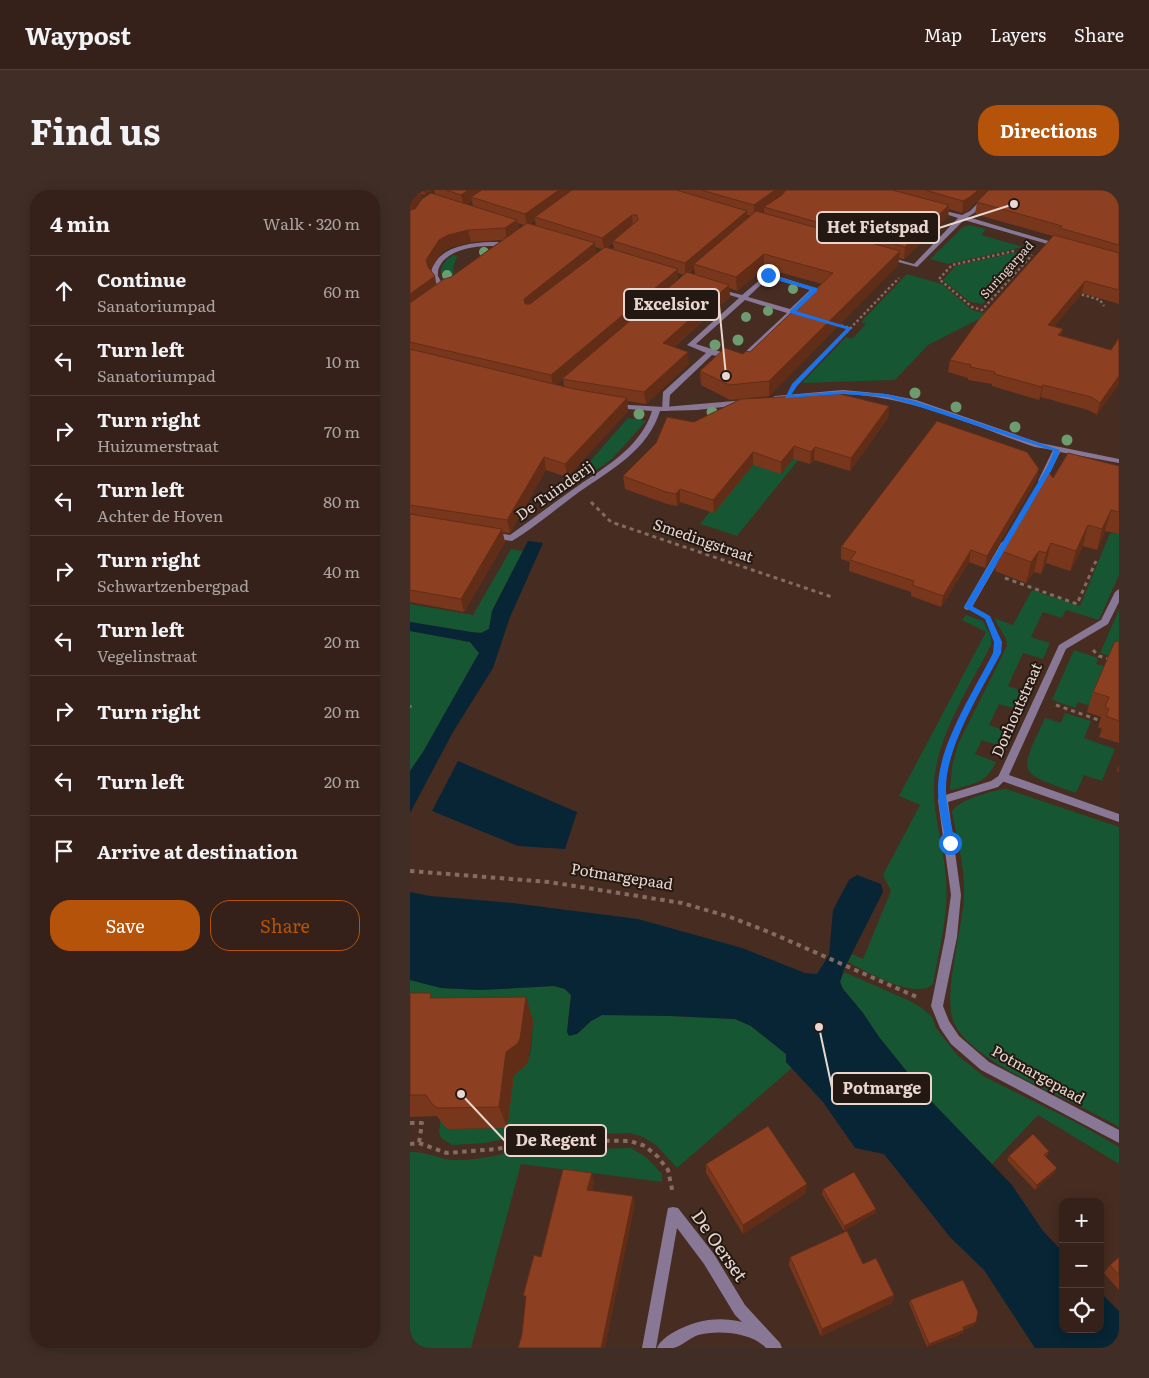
<!DOCTYPE html>
<html lang="en">
<head>
<meta charset="utf-8">
<style>
  body { margin:0; font-family:Literata,serif; background:#402e26; color:#f1f3f6 }
  .controls { position:absolute; right:15px; bottom:15px; display:grid; overflow:hidden; border-radius:10px; box-shadow:0 2px 12px #0003 }
  .controls button { width:45px; height:45px; display:grid; place-items:center; padding:0; border:0; border-bottom:1px solid #4f3e38; background:#352119; color:#f1f3f6; font:25px sans-serif }
  .stop { position:absolute; width:15px; height:15px; margin:-11px; border:4px solid #1a73e8; border-radius:50%; background:#fff }
  .stop.end { background:#1a73e8; border-color:#fff; box-shadow:0 1px 5px #0008 }
  .list { margin:0; padding:0; list-style:none }
  h2 { display:flex; justify-content:space-between; align-items:center; height:65px; margin:0; padding:0 20px; font-size:21px }
  h2 small { font-size:16px; font-weight:400; color:#aaa3a2 }
  .list li { display:grid; grid-template-columns:32px 1fr auto; gap:15px; align-items:center; box-sizing:border-box; height:70px; padding:0 20px; border-top:1px solid #4f3e38 }
  .list b { display:block; font-size:19px; white-space:nowrap }
  .list p { margin:0; font-size:16px; white-space:nowrap; color:#aaa3a2 }
  .list em { font-size:16px; font-style:normal; color:#aaa3a2 }
  .actions { display:flex; gap:10px; padding:15px 20px }
  .actions a { flex:1; padding:11px 0; border:1px solid #b45309; border-radius:20px; text-align:center; font-size:18px; color:#b45309 }
  .actions .main { background:#b45309; color:#fff }
  .icon { flex:none; width:28px; height:28px; fill:none; stroke:currentColor; stroke-width:2; stroke-linecap:round; stroke-linejoin:round }
  .map { position:relative; flex:none; width:709px; height:1158px; overflow:hidden; border-radius:20px }
  header { display:flex; align-items:center; gap:30px; box-sizing:border-box; height:70px; padding:0 25px; background:#352119; border-bottom:1px solid #4f3e38 }
  header strong { font-size:24px }
  nav { display:flex; gap:28px; margin-inline-start:auto; font-size:18px }
  .intro { display:flex; align-items:center; justify-content:space-between; box-sizing:border-box; height:120px; padding:0 30px }
  h1 { margin:0; font-size:35px }
  .button { padding:12px 22px; border-radius:20px; background:#b45309; color:#fff; font-size:18px; font-weight:700 }
  main { display:flex; gap:30px; padding:0 30px }
  aside { flex:1; background:#352119; border-radius:20px; box-shadow:0 2px 12px #0003 }
  .map>svg:first-child { display:block }
</style>
</head>
<body>
<header>
<strong>Waypost</strong>
<nav><a>Map</a><a>Layers</a><a>Share</a></nav>
</header>
<div class="intro"><h1>Find us</h1><a class="button">Directions</a></div>
<main>
<aside>
<h2>4 min<small>Walk · 320 m</small></h2>
<ul class="list">
<li><svg class="icon" aria-label="ahead" viewBox="0 0 24 24"><path d="M12 20V5M6 11l6-6 6 6"/></svg><div><b>Continue</b><p>Sanatoriumpad</p></div><em>60 m</em></li>
<li><svg class="icon" aria-label="left" viewBox="0 0 24 24"><path d="M17 20v-9H6M10 6l-5 5 5 5"/></svg><div><b>Turn left</b><p>Sanatoriumpad</p></div><em>10 m</em></li>
<li><svg class="icon" aria-label="right" viewBox="0 0 24 24"><path d="M7 20v-9h11M14 6l5 5-5 5"/></svg><div><b>Turn right</b><p>Huizumerstraat</p></div><em>70 m</em></li>
<li><svg class="icon" aria-label="left" viewBox="0 0 24 24"><path d="M17 20v-9H6M10 6l-5 5 5 5"/></svg><div><b>Turn left</b><p>Achter de Hoven</p></div><em>80 m</em></li>
<li><svg class="icon" aria-label="right" viewBox="0 0 24 24"><path d="M7 20v-9h11M14 6l5 5-5 5"/></svg><div><b>Turn right</b><p>Schwartzenbergpad</p></div><em>40 m</em></li>
<li><svg class="icon" aria-label="left" viewBox="0 0 24 24"><path d="M17 20v-9H6M10 6l-5 5 5 5"/></svg><div><b>Turn left</b><p>Vegelinstraat</p></div><em>20 m</em></li>
<li><svg class="icon" aria-label="right" viewBox="0 0 24 24"><path d="M7 20v-9h11M14 6l5 5-5 5"/></svg><div><b>Turn right</b></div><em>20 m</em></li>
<li><svg class="icon" aria-label="left" viewBox="0 0 24 24"><path d="M17 20v-9H6M10 6l-5 5 5 5"/></svg><div><b>Turn left</b></div><em>20 m</em></li>
<li><svg class="icon" aria-label="arrive" viewBox="0 0 24 24"><path d="M6 21V4h12l-3 4 3 4H6"/></svg><div><b>Arrive at destination</b></div></li>
</ul>
<div class="actions"><a class="main">Save</a><a>Share</a></div>
</aside>
<div class="map">
<svg width="709" height="1158" viewBox="0 0 709 1158">
  <rect width="100%" height="100%" fill="#472c21"/>
  <g fill="#165632">
    <path d="M559 35 576 39 571 45 613 57 538 74 520 69 553 37Z"/>
    <path d="M611 61 617 62 619 64 573 114 560 112 533 90 545 76Z"/>
    <path d="M43 65 47 66 43 78 45 86 37 95C27 82 30 74 43 65Z"/>
    <path d="M497 84 532 94 562 120 573 123 576 120 583 122 518 155 485 190 392 193 436 147 442 149 456 134 451 132Z"/>
    <path d="M218 228 236 231 202 269 169 292 160 288 175 277Z"/>
    <path d="M406 248 327 346 290 334 351 260Z"/>
    <path d="M700 343 709 344V385L689 430 656 420 652 428 633 422 621 447 640 453 633 469 613 463 598 496 618 503 610 520 589 514 579 535 600 542 593 557 572 550 565 564 586 572C576 594 564 593 542 600L540 599 542 577 548 554 597 456 596 449 584 428 603 435 622 400 670 416Z"/>
    <path d="M101 359 113 361 82 421 79 439 71 443 61 442 0 432V414L63 425Z"/>
    <path d="M709 420V469L690 463Z"/>
    <path d="M556 425 573 431 581 447V455C560 496 526 547 524 595 523 626 534 658 536 689 539 724 529 760 523 794 506 811 456 781 438 772L442 764 453 769 481 701 473 685 510 615 489 606 576 442 552 430Z"/>
    <path d="M0 441 60 452 69 463 13 562 0 581Z"/>
    <path d="M664 460 688 468 686 474 697 477 680 516 668 512 665 518 642 510Z"/>
    <path d="M655 523 681 531 674 548 705 559 692 591 674 585 666 603C605 582 609 584 635 528L651 533Z"/>
    <path d="M596 599 709 637V937C663 910 611 893 569 861 559 853 549 844 544 833 532 806 553 737 554 705 555 677 547 649 542 622 547 610 584 600 596 599Z"/>
    <path d="M434 782 500 811 512 818 522 827 526 838 547 865 575 887 669 934 709 957V974L628 925 582 974 519 909 469 847 453 823 433 799 430 792Z"/>
    <path d="M0 790 32 798 70 800 144 796 155 799 161 805 157 842 167 844 181 831 192 825 261 826 325 829 341 836 376 864V872L382 878 267 978 246 955 233 947 219 943 171 945 130 942 75 953 42 955 31 948 29 942 31 926 34 936 40 939 97 938 104 881C125 879 121 846 123 831L0 826Z"/>
    <path d="M143 956 172 959 221 958 236 967 252 984V992L111 974 61 1158H0V962C16 961 30 970 46 970 79 970 110 958 143 956Z"/>
  </g>
  <g fill="#072534">
    <path d="M118 351 133 353 100 427 83 478 43 542 0 623V581L13 562 69 463 60 452 0 441V432L61 442 71 443 79 439 82 421Z"/>
    <path d="M48 571 167 622 155 659 108 656 22 621Z"/>
    <path d="M447 685 471 694 473 702 434 779 430 792 433 799 453 823 469 847 519 909 602 995 633 1041 653 1062V1139H690V1102L709 1121V1158H625L574 1080 540 1047 474 964 445 958 413 912 376 872V864L341 836 325 829 261 826 192 825 181 831 167 844 159 846 157 842 161 805 155 799 144 796 70 800 31 798 0 790V702L20 706 102 713 228 729 332 758 395 783 407 784 419 765 423 720 439 690Z"/>
  </g>
  <g fill="none" stroke-linecap="round" stroke-linejoin="round">
    <g stroke="#836c62" stroke-width="2.5" stroke-dasharray="2.5 2.5" stroke-linecap="butt">
      <path d="M604 61 542 75 529 89 562 117 572 120 622 65"/>
      <path d="M667 103 690 110 694 116"/>
      <path d="M426 134 440 138"/>
      <path d="M391 189 489 88"/>
    </g>
    <g stroke="#836c62" stroke-width="3" stroke-dasharray="4 4" stroke-linecap="butt">
      <path d="M181 312 201 332 422 407"/>
      <path d="M595 388 667 414 686 371"/>
      <path d="M683 460 689 466 709 472"/>
      <path d="M0 515V518"/>
      <path d="M646 515 694 532"/>
      <path d="M532 589 538 559 587 463C588 449 585 434 573 425"/>
    </g>
    <g stroke="#836c62" stroke-width="4" stroke-dasharray="4.5 4.5" stroke-linecap="butt">
      <path d="M0 681 139 692 272 713 320 727 359 742 509 808"/>
      <path d="M0 933H12L9 953"/>
      <path d="M0 954 9 953 37 963 87 959 129 950 220 951 235 956 248 967 258 980 263 1004"/>
    </g>
    <g fill="#897796" fill-rule="evenodd">
      <path d="M358 83 408 99 340 167H337L333 165 334 163 377 123 335 110 286 154 324 166V170L302 165 260 205 259 219 258 221H252L253 202 296 163 277 155 329 108 304 100V98L332 105ZM359 87 400 100 380 119 338 107Z"/>
      <path d="M593 583 597 584 598 587 588 597 538 612 551 705 547 747 533 816 539 831 549 846 579 872 709 940V953L571 880 541 854 530 838 521 816 535 747 541 705 528 610 529 607 581 591Z"/>
    </g>
    <g fill="#897796" fill-rule="evenodd">
      <path d="M581 0H587L564 23 558 27 652 55V57H648L554 30 507 77 473 68 476 66 504 74 548 28 523 20V18L552 25 560 21Z"/>
      <path d="M80 52H98L101 54 98 56C76 56 50 54 33 71 30 75 27 80 28 86 30 91 34 95 37 99L32 100 23 90 21 82C27 57 58 53 80 52Z"/>
      <path d="M433 200 476 204 506 210 630 253 709 269V273L650 262 636 291 632 294 628 291 643 260 625 257C564 236 499 206 434 204 411 204 388 208 365 210L361 208 365 206Z"/>
      <path d="M336 210H339V214L287 220 250 221C238 260 201 280 169 302 150 316 132 331 113 344L102 351 81 348 77 345 81 342 100 345C121 330 141 315 162 300 193 278 230 259 242 221L206 218H203V214L254 217Z"/>
      <path d="M595 350 599 353 562 417 558 420 555 419 554 417 591 353Z"/>
      <path d="M709 399V412L698 434 656 459 599 585 709 624V632L589 590 588 587 649 455 691 430 705 402Z"/>
      <path d="M263 1017 268 1018 304 1064 335 1115 370 1153 372 1158H356C341 1142 308 1140 288 1145 279 1148 271 1157 263 1158 258 1158 252 1158 247 1158 250 1151 257 1146 264 1142 286 1130 308 1126 332 1132L325 1125 294 1074 267 1038 246 1158H232L257 1023 258 1018Z"/>
    </g>
  </g>
  <g fill="#6c9c70">
    <circle cx="74" cy="62" r="5"/>
    <circle cx="37" cy="85" r="5"/>
    <circle cx="383" cy="99" r="5"/>
    <circle cx="358" cy="121" r="5"/>
    <circle cx="336" cy="127" r="5"/>
    <circle cx="328" cy="150" r="5.5"/>
    <circle cx="305" cy="155" r="5.5"/>
    <circle cx="505" cy="203" r="5.5"/>
    <circle cx="546" cy="217" r="5.5"/>
    <circle cx="302" cy="222" r="5.5"/>
    <circle cx="229" cy="224" r="5.5"/>
    <circle cx="605" cy="237" r="5.5"/>
    <circle cx="657" cy="250" r="5.5"/>
  </g>
  <g fill="#78371c" fill-rule="evenodd">
    <path d="M0 0H22L15 5 11 4 12 9 25 4 24 0H376L370 6 376 0H578L559 19 552 23 539 19 538 27 494 69 489 68 488 75 359 206 320 210 291 195 290 181 340 162 412 94 354 78 327 101 319 98 320 107 264 157 279 174 236 214 217 211 218 221 157 287 136 280 100 343 92 342 95 352 54 422 0 412ZM62 11 63 16 57 14ZM354 20V24L350 22ZM337 25 341 26 337 29ZM125 30 126 35 120 34ZM108 33 114 35 109 39ZM92 50 41 87 26 95 20 80 32 62 41 57 61 52ZM203 53 204 59 197 57ZM185 57 192 59 186 64ZM284 78 285 84 279 83ZM268 83 274 85 268 90ZM153 189 154 197 146 195Z"/>
    <path d="M709 0V114L672 103 644 136 653 139 651 146 701 160 708 148 687 225 678 220 631 207 629 210 582 196V194L558 190V188L538 182 540 170 643 46 565 24 567 12Z"/>
    <path d="M479 216 478 228 440 281 404 270 400 274 383 269 371 284 343 275 304 323 270 312 267 316 257 314 215 299 213 286 284 232Z"/>
    <path d="M709 276V344L695 341 687 360 673 356 660 381 636 373 631 384 624 382 616 393 585 381 589 360 643 288Z"/>
    <path d="M629 279 626 290 575 378 559 372 531 417 501 406V402L439 381 440 372 431 369V357Z"/>
    <path d="M709 452V553L689 547 692 539 688 537 691 527 677 522 683 502Z"/>
    <path d="M709 575V582L707 581Z"/>
    <path d="M0 803 123 830 118 872 114 877 104 885 97 938 39 939 34 936 27 926 0 927Z"/>
    <path d="M639 961 636 967 647 978 644 983 625 1000 597 970 599 966Z"/>
    <path d="M296 974 396 1003 333 1044 296 983Z"/>
    <path d="M413 999 466 1019 465 1023 434 1041 412 1004Z"/>
    <path d="M380 1067 453 1074 484 1105 482 1113 411 1146 379 1075Z"/>
    <path d="M709 1067V1100L694 1083 700 1075Z"/>
    <path d="M500 1110 566 1132 564 1135 554 1140 553 1143 517 1157 499 1113Z"/>
  </g>
  <g fill="#622d17">
    <path d="M10 0 13 12 0 25V10Z"/>
    <path d="M14 0H22L15 5Z"/>
    <path d="M58 0H78L61 7 62 11 54 17 51 5Z"/>
    <path d="M149 0H167L125 27V30L117 36 115 24Z"/>
    <path d="M365 0H376L365 13 354 17V20L344 27V15Z"/>
    <path d="M568 0H578L559 19 552 23 553 11Z"/>
    <path d="M539 15 538 27 494 69 495 57Z"/>
    <path d="M337 21V33L284 74V78L275 85V73Z"/>
    <path d="M222 25 223 38 203 51V53L194 60 192 48Z"/>
    <path d="M107 30 109 42 97 50 95 38Z"/>
    <path d="M58 40 61 52 41 57 32 62 19 82 16 70 29 50 38 45Z"/>
    <path d="M185 53 186 66 116 122 114 109Z"/>
    <path d="M490 61 488 75 359 206V191Z"/>
    <path d="M354 64V78L327 101 326 87Z"/>
    <path d="M268 79V91L152 189H153L143 198 141 185Z"/>
    <path d="M25 86 27 99 0 119V104Z"/>
    <path d="M675 91 672 103 636 147 638 135Z"/>
    <path d="M319 95 320 107 254 165 253 153Z"/>
    <path d="M653 139 650 151 648 145Z"/>
    <path d="M278 162 279 174 236 214 234 202Z"/>
    <path d="M709 186V194L687 225 690 213Z"/>
    <path d="M633 195 631 207 629 210 632 197Z"/>
    <path d="M217 208 218 221 157 287 155 274Z"/>
    <path d="M479 216 478 228 440 281 441 268Z"/>
    <path d="M384 256 383 269 371 284V272Z"/>
    <path d="M405 257 404 270 400 274 401 262Z"/>
    <path d="M343 262V275L304 323 303 310Z"/>
    <path d="M134 267 136 280 100 343 97 330Z"/>
    <path d="M629 279 626 290 575 378 577 366Z"/>
    <path d="M270 299V312L267 316 266 304Z"/>
    <path d="M701 320 695 341 687 360 692 339Z"/>
    <path d="M678 335 673 356 660 381 666 361Z"/>
    <path d="M92 339 95 352 54 422 51 409Z"/>
    <path d="M641 353 636 373 631 384 636 363Z"/>
    <path d="M561 360 559 372 531 417 533 406Z"/>
    <path d="M629 361 624 382 616 393 621 372Z"/>
    <path d="M116 807 123 830 118 872 114 877 104 885 97 938 89 917 96 862Z"/>
    <path d="M647 978 644 983 625 1000 627 995Z"/>
    <path d="M182 983 184 992 180 1008 177 1000Z"/>
    <path d="M397 994 396 1003 333 1044V1035Z"/>
    <path d="M223 1006 225 1015 195 1158H191Z"/>
    <path d="M466 1019 465 1023 434 1041V1036Z"/>
    <path d="M484 1105 482 1113 411 1146 412 1139Z"/>
    <path d="M566 1132 564 1135 552 1141 554 1140 553 1143 517 1157 519 1154Z"/>
  </g>
  <g fill="#8c4021" stroke="#622d17">
    <path d="M0 0H10L0 10Z"/>
    <path d="M36 0H58L51 5Z"/>
    <path d="M72 0H149L115 24 61 7Z"/>
    <path d="M162 0H266L337 21 275 73 203 51 228 30 227 25H222L192 48 125 27Z"/>
    <path d="M291 0H365L344 15Z"/>
    <path d="M376 0H482L539 15 495 57 354 17 372 5Z"/>
    <path d="M515 0H568L560 7 553 11Z"/>
    <path d="M579 0H709V55L650 38 652 36 567 12Z"/>
    <path d="M21 3 107 30 95 38 58 40 38 45 29 50 16 70 18 77 25 86 0 104V20L5 19 12 9Z"/>
    <path d="M346 21 490 61 359 191 319 195 290 181 315 158 333 164 336 161 340 162 423 83 354 64 326 87 284 74Z"/>
    <path d="M117 33 185 53 114 109 115 114H120L195 57 268 79 141 185 0 152V113L34 89 41 87Z"/>
    <path d="M644 45 709 63V100L675 91 638 135 653 139 648 145 701 160 709 148V186L690 213 681 207 633 195 632 197 584 184 585 182 560 177 561 175 540 170 570 128Z"/>
    <path d="M277 82 319 95 253 153 278 162 234 202 152 189Z"/>
    <path d="M0 159 164 199 217 208 155 274 134 267 97 330 0 315Z"/>
    <path d="M430 204 479 216 441 268 405 257 401 262 384 256 371 272 343 262 303 310 270 299 266 304 256 302 213 286 246 253 257 227 284 232 331 209Z"/>
    <path d="M527 231 617 262 629 279 577 366 561 360 533 406 502 395 504 391 440 370 446 362 431 357Z"/>
    <path d="M658 263 709 276V322L701 320 692 339 678 335 666 361 641 353 636 363 629 361 621 372 589 360 637 279 643 288Z"/>
    <path d="M0 324 92 339 51 409 0 400Z"/>
    <path d="M705 451 709 452V531L696 526 699 519 695 517 699 507 683 502Z"/>
    <path d="M0 803H21L20 808 116 807 110 849 107 854 96 862 89 917 28 918 23 915 16 905H0Z"/>
    <path d="M358 936 397 994 333 1035 296 974Z"/>
    <path d="M623 944 639 961 634 965 647 978 627 995 599 966Z"/>
    <path d="M153 979 182 983 177 1000 223 1006 191 1158H108L112 1144 116 1106H113L124 1065 131 1067Z"/>
    <path d="M444 982 466 1019 434 1036 413 999Z"/>
    <path d="M437 1041 453 1074 466 1068 484 1105 412 1139 380 1067Z"/>
    <path d="M709 1067V1085L700 1075Z"/>
    <path d="M553 1090 568 1122 566 1132 553 1137 554 1140 519 1154 500 1110Z"/>
  </g>
  <path fill="#1a73e8" d="M358 84 407 98V101L386 121 442 138 387 196 381 205 433 201 476 204 505 211 650 260 643 277 562 416 580 426 592 452 591 463C571 501 535 558 536 600 536 617 542 635 545 653L540 656 536 653C533 635 528 617 528 600 527 557 564 501 583 463L584 452 575 429 554 417 637 277 644 261 501 214 476 207 433 204 375 208 382 194 436 139 380 123V121L401 100 356 87Z"/>
  <g text-anchor="middle" stroke-width="4" stroke-linejoin="round" paint-order="stroke">
    <g font-size="12" fill="#e8d6cf" stroke="#241813">
      <text transform="translate(597 80) rotate(-48)" y="4">Suringarpad</text>
    </g>
    <g font-size="15" fill="#e8d6cf" stroke="#241813">
      <text transform="translate(145 301) rotate(-35)" y="5">De Tuinderij</text>
      <text transform="translate(293 351) rotate(19)" y="5">Smedingstraat</text>
      <text transform="translate(607 520) rotate(-66)" y="5">Dorhoutstraat</text>
      <text transform="translate(212 687) rotate(9)" y="5">Potmargepaad</text>
      <text transform="translate(628 885) rotate(29)" y="5">Potmargepaad</text>
    </g>
    <g font-size="18" fill="#e8d6cf" stroke="#241813">
      <text transform="translate(309 1056) rotate(55)" y="6">De Oerset</text>
    </g>
  </g>
  <path fill="none" stroke="#e8d6cf" stroke-width="2" d="M604 14L529 38M316 186L309 115M409 837L422 898M51 904L95 951"/>
  <g fill="#e8d6cf" stroke="#241813" stroke-width="2">
    <circle cx="604" cy="14" r="5"/>
    <circle cx="316" cy="186" r="5"/>
    <circle cx="409" cy="837" r="5"/>
    <circle cx="51" cy="904" r="5"/>
  </g>
  <g fill="#241813" stroke="#e8d6cf" stroke-width="2">
    <rect x="407" y="22" width="122" height="31" rx="5"/>
    <rect x="214" y="99" width="95" height="31" rx="5"/>
    <rect x="422" y="883" width="99" height="31" rx="5"/>
    <rect x="95" y="935" width="101" height="31" rx="5"/>
  </g>
  <g font-size="16" text-anchor="middle" font-weight="bold" fill="#e8d6cf">
    <text x="468" y="43">Het Fietspad</text>
    <text x="261" y="120">Excelsior</text>
    <text x="472" y="904">Potmarge</text>
    <text x="146" y="956">De Regent</text>
  </g>
</svg>
<div class="controls">
<button>+</button>
<button>−</button>
<button><svg class="icon" aria-label="locate" viewBox="0 0 24 24"><circle cx="12" cy="12" r="6"/><path d="M12 2v4M12 18v4M2 12h4M18 12h4"/></svg></button>
</div>
<div class="stop" style="left:540px;top:653px"></div>
<div class="stop end" style="left:358px;top:85px"></div>
</div>
</main>
</body>
</html>
